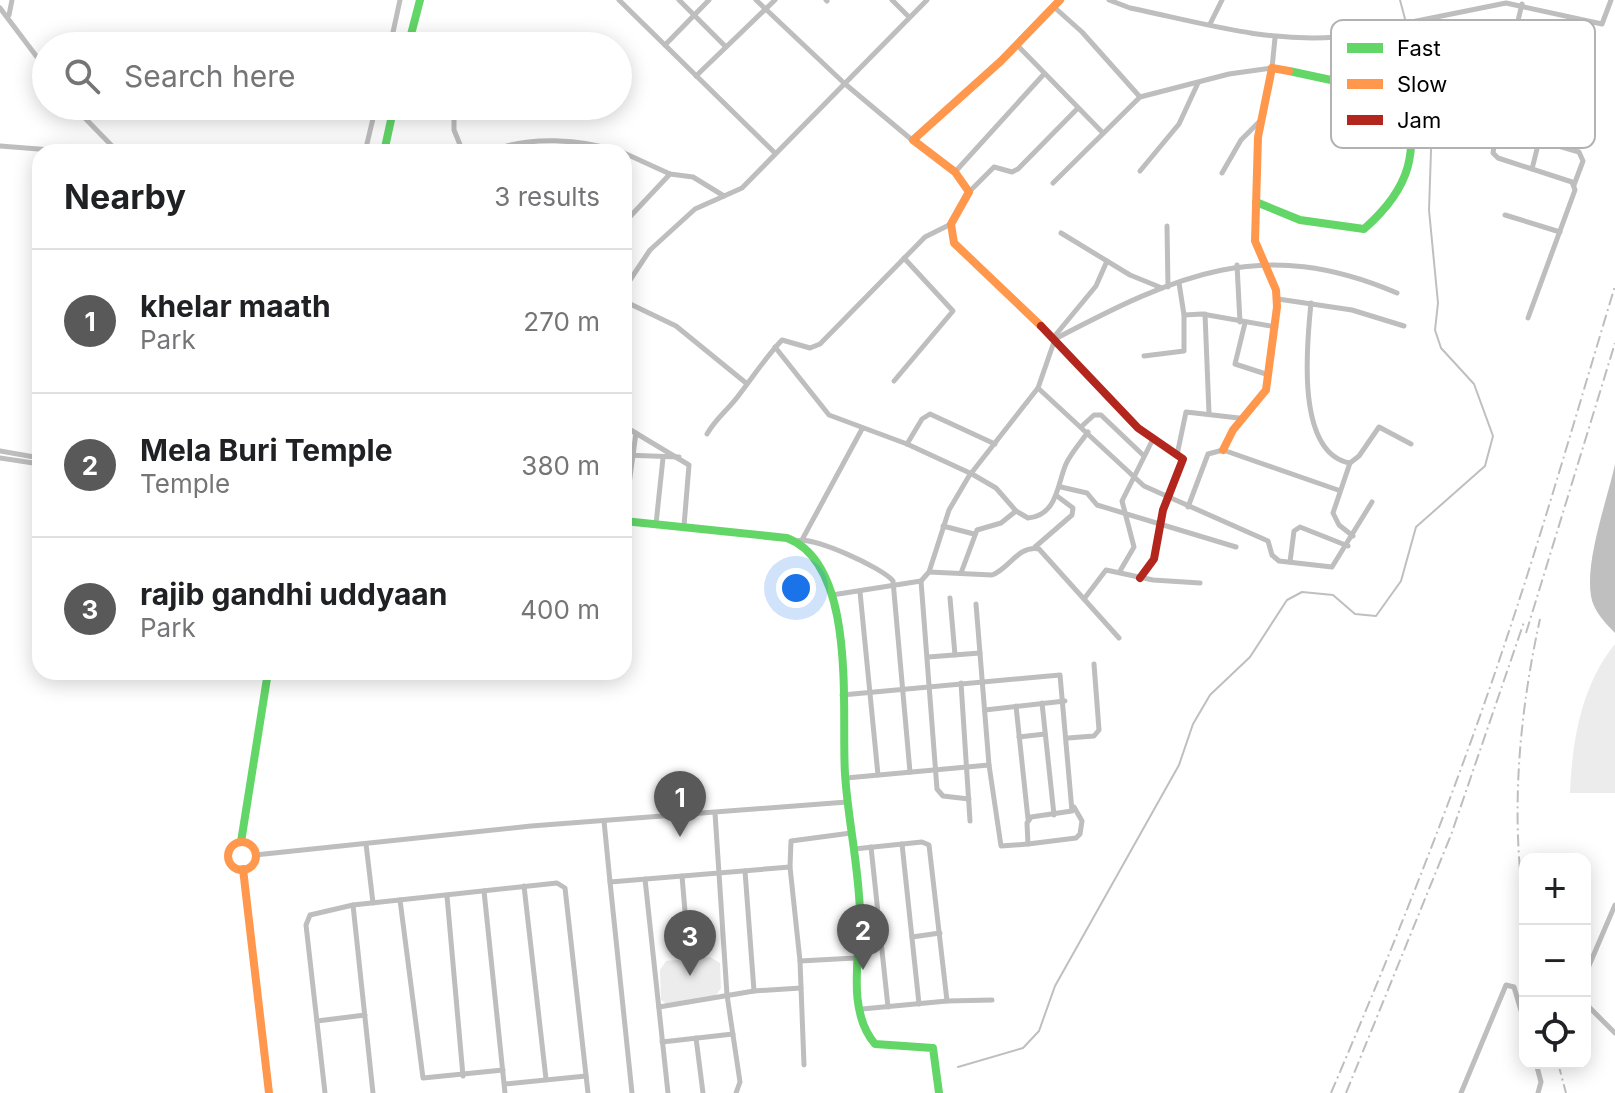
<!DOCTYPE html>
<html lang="en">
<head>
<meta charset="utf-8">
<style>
  body { margin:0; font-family:Inter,sans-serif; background:#f2f2f2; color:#202124 }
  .controls { position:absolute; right:24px; bottom:24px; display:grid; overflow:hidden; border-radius:16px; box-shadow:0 4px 20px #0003 }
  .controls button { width:72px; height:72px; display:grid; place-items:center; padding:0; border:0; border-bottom:2px solid #e0e0e0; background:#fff; color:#202124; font:40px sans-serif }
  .you { position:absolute; left:796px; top:588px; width:28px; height:28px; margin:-20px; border:6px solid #fff; border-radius:50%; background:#1a73e8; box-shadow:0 0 0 12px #1a73e833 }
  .badge { display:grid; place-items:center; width:52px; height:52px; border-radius:50%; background:#595959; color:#fff; font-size:26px; font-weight:700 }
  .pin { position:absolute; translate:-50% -66px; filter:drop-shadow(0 2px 4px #0008) }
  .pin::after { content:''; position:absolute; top:42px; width:28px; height:24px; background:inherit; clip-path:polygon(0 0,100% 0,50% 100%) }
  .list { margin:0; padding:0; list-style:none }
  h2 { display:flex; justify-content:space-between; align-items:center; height:104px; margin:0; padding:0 32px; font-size:34px }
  h2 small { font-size:26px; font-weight:400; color:#757577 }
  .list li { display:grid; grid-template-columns:52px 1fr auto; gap:24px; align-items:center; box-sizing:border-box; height:144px; padding:0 32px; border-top:2px solid #e0e0e0 }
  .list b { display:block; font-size:30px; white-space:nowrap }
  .list p { margin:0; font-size:26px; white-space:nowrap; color:#757577 }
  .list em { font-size:26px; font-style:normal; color:#757577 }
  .icon { flex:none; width:44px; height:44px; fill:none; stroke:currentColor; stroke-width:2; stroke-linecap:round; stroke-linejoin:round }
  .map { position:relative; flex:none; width:1615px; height:1093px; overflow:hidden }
  .search { position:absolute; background:#fff; box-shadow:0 4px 20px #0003; left:32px; top:32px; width:600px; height:88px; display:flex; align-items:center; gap:20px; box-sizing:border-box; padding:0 28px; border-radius:44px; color:#757577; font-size:30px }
  .panel { position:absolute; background:#fff; box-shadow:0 4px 20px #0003; left:32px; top:144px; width:600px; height:536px; border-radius:24px }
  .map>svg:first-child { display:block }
</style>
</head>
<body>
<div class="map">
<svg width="1615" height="1093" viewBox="0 0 1615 1093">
  <rect width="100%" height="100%" fill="#fff"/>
  <g fill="#ececec">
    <path d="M1615 644V793H1570C1572 741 1581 686 1615 644Z"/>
    <path d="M710 957 720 963 721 988 714 998 668 1005 661 1000 660 970 666 961Z"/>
  </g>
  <path fill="#bfbfbf" d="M1615 464V633C1605 623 1593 610 1591 596 1585 560 1607 501 1615 464Z"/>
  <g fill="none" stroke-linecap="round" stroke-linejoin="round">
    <path stroke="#bfbfbf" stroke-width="2" d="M958 1067 1023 1048 1039 1031 1055 986 1179 765 1193 724 1210 695 1250 657 1287 600 1302 592 1333 595 1355 614 1376 616 1401 581 1416 527 1485 466 1493 436 1474 384 1441 348 1435 330 1438 303 1429 210 1432 121 1400 0"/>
    <g stroke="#bebebe" stroke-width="5">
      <path d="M619 0 775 153"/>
      <path d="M679 0 726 47"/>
      <path d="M756 0 844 83 912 140"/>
      <path d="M826 0 827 1"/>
      <path d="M892 0 909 17"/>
      <path d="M1109 0 1130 8C1198 22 1267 43 1337 37L1506 3 1602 24 1611 0"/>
      <path d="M1522 4 1506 70 1493 153 1498 158 1572 182 1575 190 1528 318"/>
      <path d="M1054 7 1082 32 1140 97"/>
      <path d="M0 8 46 69"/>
      <path d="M9 15 12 0"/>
      <path d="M1210 24 1222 0"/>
      <path d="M665 45 709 0"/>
      <path d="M1017 45 1103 133"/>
      <path d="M390 46 400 0"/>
      <path d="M1426 48 1506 70"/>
      <path d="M696 76 775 0"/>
      <path d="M73 106 118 152"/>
      <path d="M454 106V130L463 152"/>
      <path d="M1496 128 1579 152 1583 161 1574 185"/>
      <path d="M0 146 77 152"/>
      <path d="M365 152 376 106"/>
      <path d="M490 152C528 135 582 139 621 152"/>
      <path d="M624 153 670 174 693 177 724 196"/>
      <path d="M1532 169 1539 141"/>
      <path d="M1140 171 1179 124 1198 83"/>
      <path d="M955 172 1044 74"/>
      <path d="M1222 173 1241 140 1259 122"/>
      <path d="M1053 183 1140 97 1229 74 1272 68 1275 38"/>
      <path d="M969 192 994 167 1012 172 1018 169 1077 109"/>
      <path d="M1505 215 1560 232"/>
      <path d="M624 223 670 174"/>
      <path d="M1167 226 1168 287"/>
      <path d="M1061 233 1130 275 1162 288"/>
      <path d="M1237 265 1240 322"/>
      <path d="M624 289 650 250 695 209 742 188 927 0"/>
      <path d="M1278 299 1352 310 1404 326"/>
      <path d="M624 301 676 326 746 383"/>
      <path d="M1311 303C1307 343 1295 453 1350 463L1359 456 1379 427 1411 444"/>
      <path d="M1205 314 1209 413"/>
      <path d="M1184 315 1202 314 1276 327"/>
      <path d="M1245 323 1235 364 1269 375"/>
      <path d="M1053 338 1096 286 1107 261"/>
      <path d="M775 347 829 415 907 444 972 474 996 488 1016 511 1028 518C1058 515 1057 484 1066 464 1071 453 1081 442 1088 432"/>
      <path d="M1144 356 1184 351V315L1179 283"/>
      <path d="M894 381 953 311 904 258"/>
      <path d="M1038 388 1144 486 1268 541 1272 555 1279 561 1332 567 1372 502"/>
      <path d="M624 426 689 465 684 526"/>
      <path d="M1082 426 1094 415H1101L1143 455"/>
      <path d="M707 434C716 418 728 410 739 395 753 377 765 358 782 340L810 348 820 344 925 237 951 224"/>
      <path d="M907 444 922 419 930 414 995 444"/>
      <path d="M0 451 40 458"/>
      <path d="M624 455 679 457"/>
      <path d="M1177 455 1186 412 1239 418"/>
      <path d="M0 458 40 464"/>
      <path d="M1350 463 1333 513 1339 525 1353 536"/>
      <path d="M1061 487 1087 493 1097 505 1236 547"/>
      <path d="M1188 507 1208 454 1223 450 1338 490"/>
      <path d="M624 521 636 433"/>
      <path d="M656 524 663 458"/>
      <path d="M943 526 974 534"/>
      <path d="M803 538 862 429"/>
      <path d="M797 541C811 535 883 568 893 581L910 772"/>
      <path d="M1035 547 1072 515 1073 508 1057 496"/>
      <path d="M1290 562 1294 531 1300 527 1348 546"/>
      <path d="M1120 571 1134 547 1122 501 1152 441"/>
      <path d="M929 572 992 575C1009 569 1018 545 1039 549L1119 638"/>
      <path d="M961 573 977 530 1001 523 1016 511"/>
      <path d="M921 581 929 572 949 510 969 476 1038 388 1055 339C1177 275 1262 235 1397 293"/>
      <path d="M860 592 878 775"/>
      <path d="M832 595 921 581 937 789 943 796 969 799"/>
      <path d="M950 598 955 655"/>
      <path d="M1084 599 1106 570 1153 580 1200 583"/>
      <path d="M928 657 980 653"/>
      <path d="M961 683 970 821"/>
      <path d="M842 695 1060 675 1072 811 1031 817 1027 823 1028 844 1001 846 989 765"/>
      <path d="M1042 703 1054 815"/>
      <path d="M1016 706 1028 819"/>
      <path d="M985 710 1065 701"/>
      <path d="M1019 737 1045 734"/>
      <path d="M1068 738 1094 736 1099 730 1094 664"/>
      <path d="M846 778 989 765 976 604"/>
      <path d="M715 813 727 995 740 1082 736 1093"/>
      <path d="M604 821 610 882 790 867 800 961 855 958"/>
      <path d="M366 844 373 903"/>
      <path d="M902 844 919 1004"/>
      <path d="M1028 844 1076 838 1080 834 1082 821 1074 807"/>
      <path d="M871 847 888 1007"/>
      <path d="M854 849 922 842 929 845 947 1001 862 1009"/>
      <path d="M255 855 531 826 847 802"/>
      <path d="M790 867 791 841 851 833"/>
      <path d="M745 871 754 991"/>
      <path d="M682 876 688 947"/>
      <path d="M645 879 668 1093"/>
      <path d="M610 882 632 1093"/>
      <path d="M524 886 546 1079"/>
      <path d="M484 891 505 1093"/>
      <path d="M447 896 463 1076"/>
      <path d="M400 900 423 1078 503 1070"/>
      <path d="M353 905 373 1093"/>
      <path d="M912 937 940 933"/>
      <path d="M800 961 804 1065"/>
      <path d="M1585 975 1615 905"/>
      <path d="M947 1001 992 1000"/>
      <path d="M1585 1003 1615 1033"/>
      <path d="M659 1007 754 991 801 988"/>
      <path d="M317 1021 365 1015"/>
      <path d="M696 1038 703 1093"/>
      <path d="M662 1042 733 1034"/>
      <path d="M1536 1063 1541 1082 1538 1093"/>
      <path d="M505 1084 586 1076"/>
      <path d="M325 1093 306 925 310 915 353 905 557 883 565 888 588 1093"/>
      <path d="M1461 1093 1506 985 1514 987 1525 1024"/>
    </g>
    <g stroke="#63d668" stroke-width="8">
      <path d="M408 46 420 0"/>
      <path d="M384 152 394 106"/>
      <path d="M1256 202 1300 220 1364 229C1413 186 1417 153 1407 91L1399 87 1373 89 1289 71"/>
      <path d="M624 521 787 538C858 565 841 712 845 774 848 821 859 867 860 914 860 955 846 1010 875 1044L933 1048 939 1093"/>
      <path d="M241 842 268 672"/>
    </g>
    <g stroke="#ff974d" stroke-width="8">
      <path d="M1041 326 954 243 951 224 969 192 955 172 913 140 1001 61 1060 0"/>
      <path d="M1223 450 1233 430 1266 390 1277 307 1276 290 1255 241 1258 137 1272 68 1289 71"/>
      <circle cx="242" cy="856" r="14"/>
      <path d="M243 869 269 1093"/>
    </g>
    <path stroke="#b3261e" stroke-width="8" d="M1041 326 1138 428 1183 459 1163 510 1154 559 1140 578"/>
    <g stroke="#bebebe" stroke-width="2" stroke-dasharray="12 4 2 4" stroke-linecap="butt">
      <path d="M1526 633 1615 343"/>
      <path d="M1525 912C1510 816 1519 714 1540 619"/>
      <path d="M1558 1063 1566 1093"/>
      <path d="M1331 1093C1393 948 1452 801 1502 652 1543 531 1578 408 1615 286"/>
      <path d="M1346 1093 1451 835 1524 622"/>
    </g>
  </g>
  <rect x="1331" y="20" width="264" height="128" rx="12" fill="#fff" stroke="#b2b2b2" stroke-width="2"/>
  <rect x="1347" y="43" width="36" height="10" fill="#63d668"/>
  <rect x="1347" y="79" width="36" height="10" fill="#ff974d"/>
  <rect x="1347" y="115" width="36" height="10" fill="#b3261e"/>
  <g font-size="22" fill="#000">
    <text x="1397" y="56">Fast</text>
    <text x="1397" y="92">Slow</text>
    <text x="1397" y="128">Jam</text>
  </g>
</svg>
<div class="controls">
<button>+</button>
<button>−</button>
<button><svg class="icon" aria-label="locate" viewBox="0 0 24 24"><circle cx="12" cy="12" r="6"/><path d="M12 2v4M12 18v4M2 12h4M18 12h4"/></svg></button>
</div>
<div class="you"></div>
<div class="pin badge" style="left:680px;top:837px">1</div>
<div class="pin badge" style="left:863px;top:970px">2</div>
<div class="pin badge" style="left:690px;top:976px">3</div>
<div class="search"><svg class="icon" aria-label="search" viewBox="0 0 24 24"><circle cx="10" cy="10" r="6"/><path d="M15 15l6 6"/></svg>Search here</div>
<section class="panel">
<h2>Nearby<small>3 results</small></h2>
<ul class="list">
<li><span class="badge">1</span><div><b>khelar maath</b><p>Park</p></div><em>270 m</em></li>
<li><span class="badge">2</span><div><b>Mela Buri Temple</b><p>Temple</p></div><em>380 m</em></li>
<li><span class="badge">3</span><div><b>rajib gandhi uddyaan</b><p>Park</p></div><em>400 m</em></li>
</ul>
</section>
</div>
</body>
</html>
